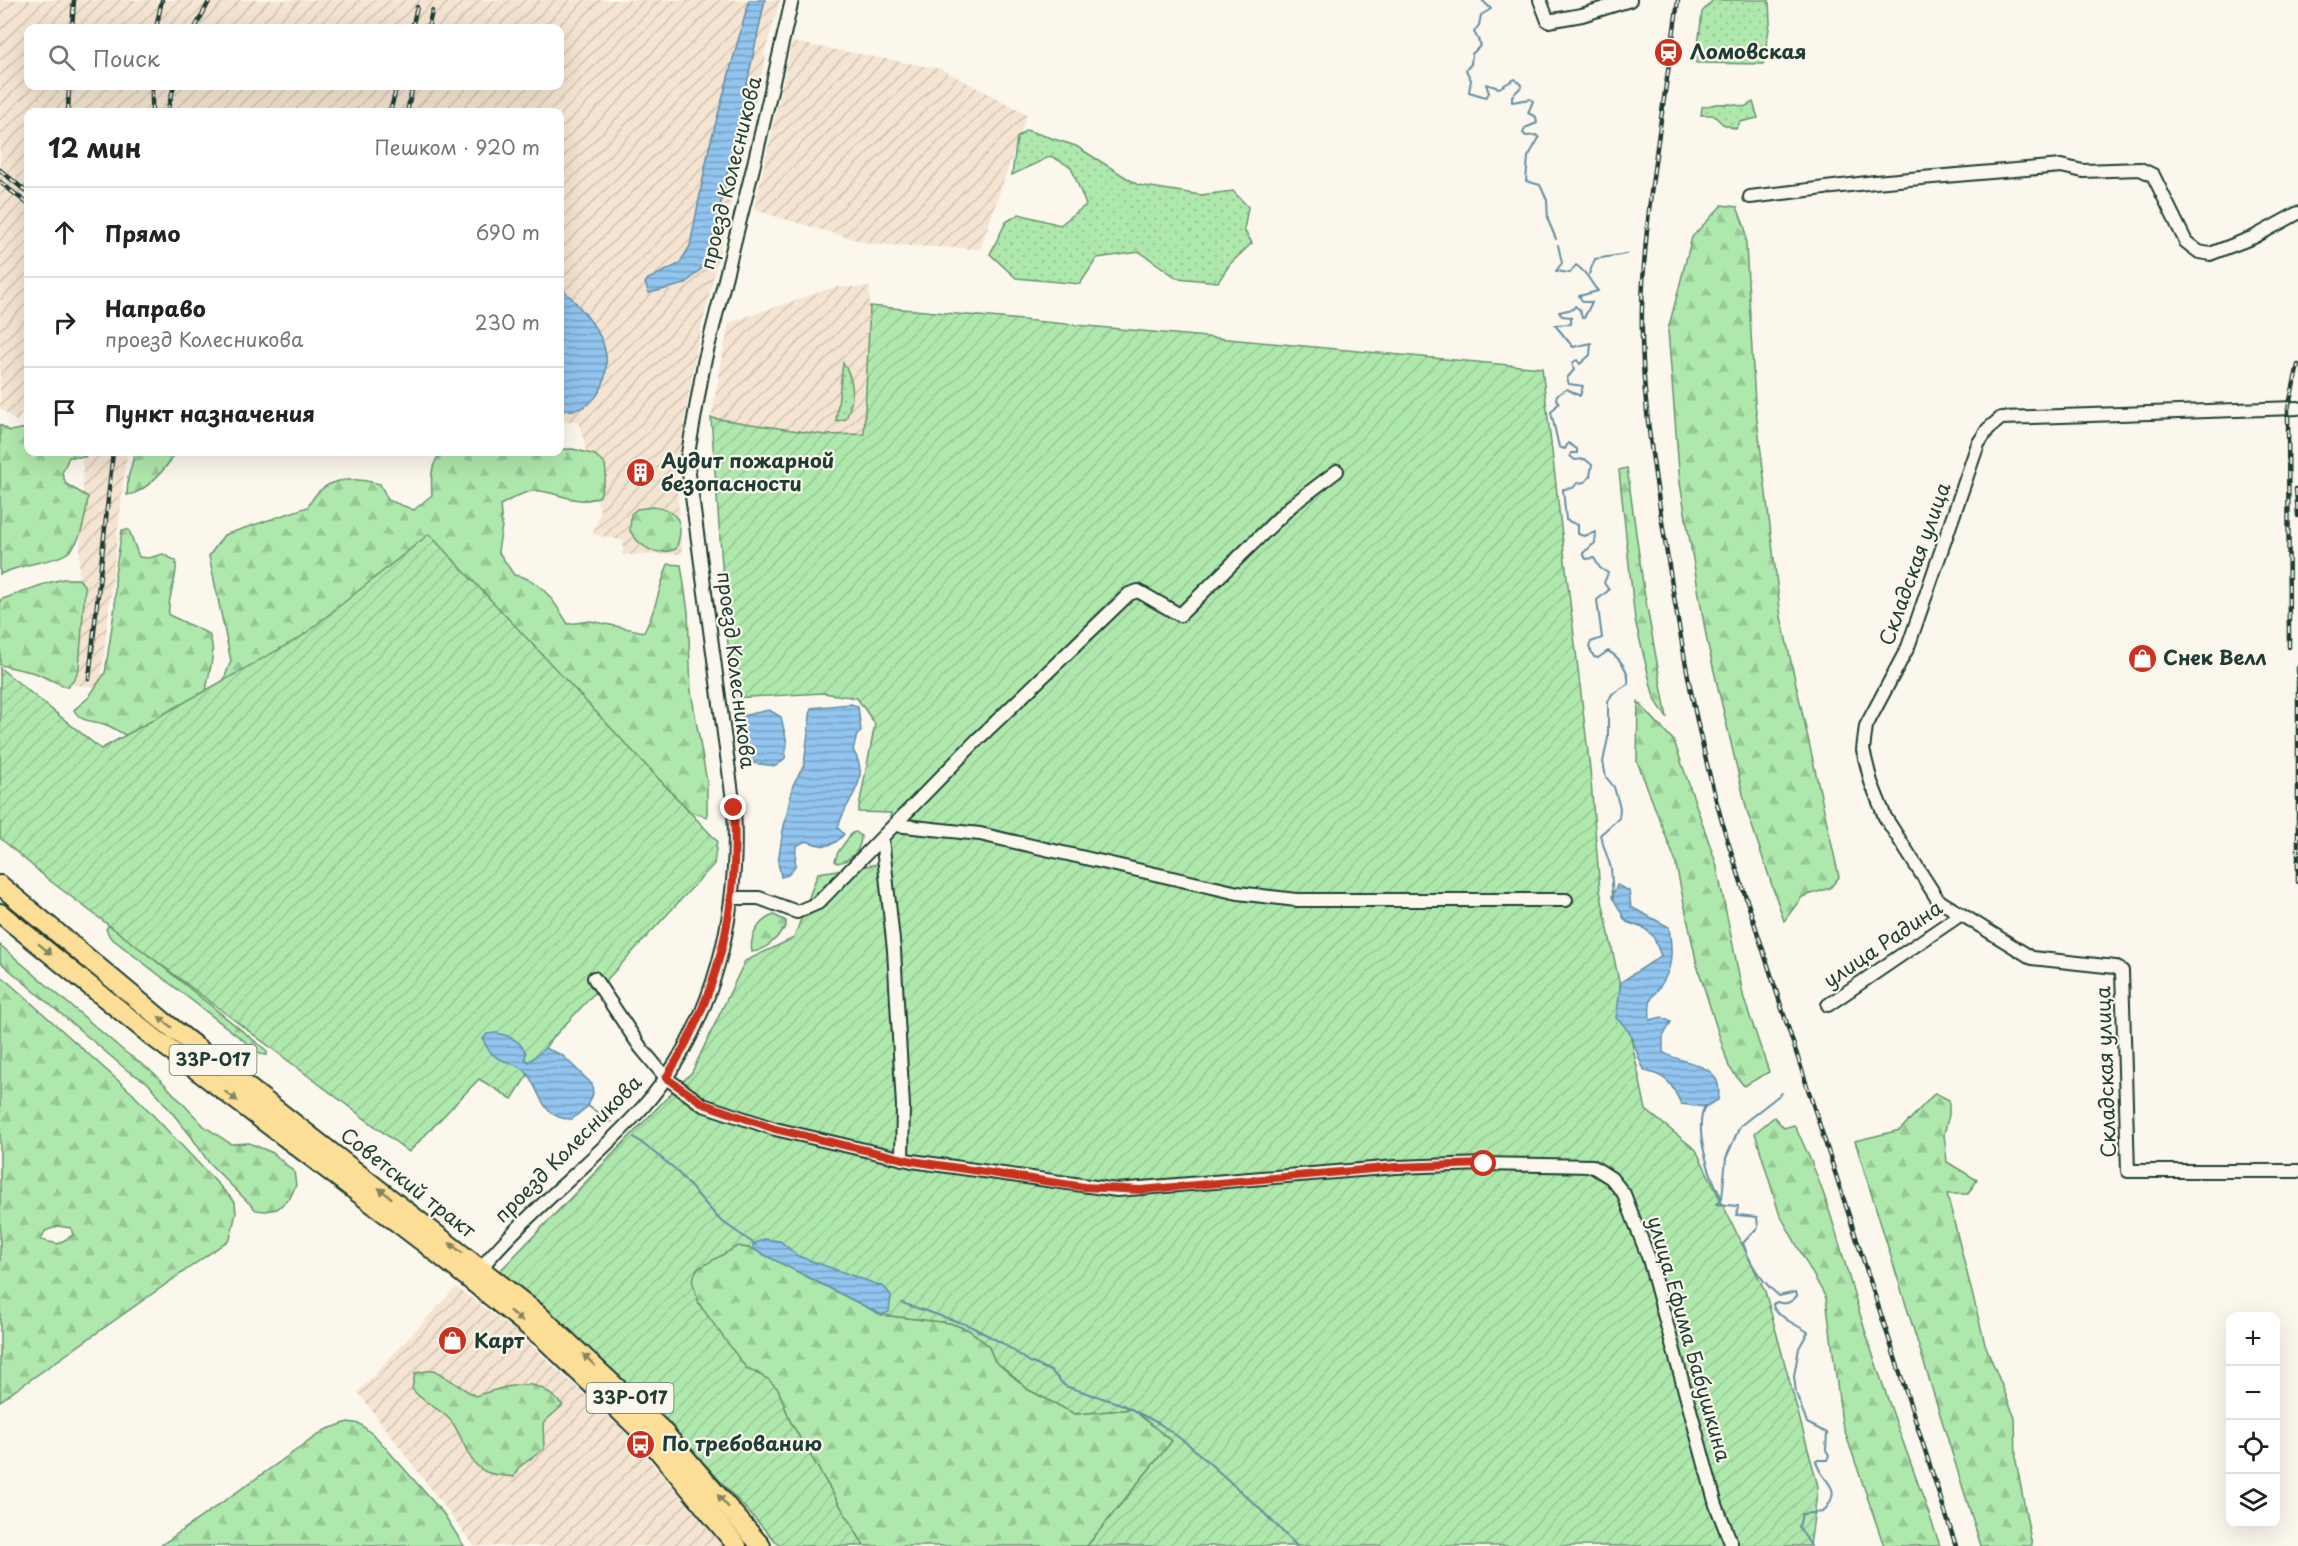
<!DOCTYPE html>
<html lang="ru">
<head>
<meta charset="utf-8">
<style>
  body { margin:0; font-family:"Playpen Sans",sans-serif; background:#f6f6f6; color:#222 }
  .controls { position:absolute; right:18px; bottom:18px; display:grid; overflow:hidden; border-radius:12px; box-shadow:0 6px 24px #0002 }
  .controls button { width:54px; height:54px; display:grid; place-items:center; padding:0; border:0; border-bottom:2px solid #e0e0e0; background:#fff; color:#222; font:30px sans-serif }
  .stop { position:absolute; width:18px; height:18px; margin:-14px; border:4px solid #c8321e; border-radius:50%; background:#fff }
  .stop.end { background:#c8321e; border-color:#fff; box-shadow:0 2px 6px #0008 }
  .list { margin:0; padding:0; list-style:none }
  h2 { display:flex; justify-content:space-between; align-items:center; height:78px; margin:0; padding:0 24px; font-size:26px }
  h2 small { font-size:20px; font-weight:400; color:#767676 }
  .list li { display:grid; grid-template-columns:39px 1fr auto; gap:18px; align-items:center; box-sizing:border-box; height:90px; padding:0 24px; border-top:2px solid #e0e0e0 }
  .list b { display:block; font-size:22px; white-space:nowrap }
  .list p { margin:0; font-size:20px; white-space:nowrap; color:#767676 }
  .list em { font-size:20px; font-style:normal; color:#767676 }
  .icon { flex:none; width:33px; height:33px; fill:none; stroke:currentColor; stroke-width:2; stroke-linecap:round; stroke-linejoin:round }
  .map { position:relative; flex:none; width:2298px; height:1546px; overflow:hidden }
  .search { position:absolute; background:#fff; box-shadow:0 6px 24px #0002; left:24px; top:24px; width:540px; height:66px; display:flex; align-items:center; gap:15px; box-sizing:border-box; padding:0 21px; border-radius:12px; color:#767676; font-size:22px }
  .panel { position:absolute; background:#fff; box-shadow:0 6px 24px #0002; left:24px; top:108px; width:540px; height:348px; border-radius:12px }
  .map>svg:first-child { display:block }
</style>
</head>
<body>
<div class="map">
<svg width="2298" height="1546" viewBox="0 0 2298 1546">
  <defs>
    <pattern id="industrial-furrows" width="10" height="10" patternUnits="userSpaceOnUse" patternTransform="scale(1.5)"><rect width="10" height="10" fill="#f4e4d1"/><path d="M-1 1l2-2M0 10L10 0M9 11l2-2" fill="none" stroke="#d1c4b4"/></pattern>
    <pattern id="grass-dots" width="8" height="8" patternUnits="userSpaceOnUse" patternTransform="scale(1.5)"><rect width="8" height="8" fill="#afe8ac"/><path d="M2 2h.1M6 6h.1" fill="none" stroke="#96c895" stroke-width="1.8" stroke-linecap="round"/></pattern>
    <pattern id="forest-firs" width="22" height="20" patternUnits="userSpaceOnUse" patternTransform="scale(1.5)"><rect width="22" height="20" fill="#afe8ac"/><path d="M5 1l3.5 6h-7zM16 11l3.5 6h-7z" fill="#96c895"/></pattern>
    <pattern id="garden-furrows" width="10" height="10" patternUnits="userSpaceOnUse" patternTransform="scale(1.5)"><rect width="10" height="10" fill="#afe8ac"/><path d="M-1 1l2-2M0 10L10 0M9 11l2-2" fill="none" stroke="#96c895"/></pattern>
    <pattern id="water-rules" width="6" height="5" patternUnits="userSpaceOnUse" patternTransform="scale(1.5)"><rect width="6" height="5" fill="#91c4ee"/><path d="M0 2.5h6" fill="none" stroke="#76a0c2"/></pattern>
  </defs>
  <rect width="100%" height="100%" fill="#fbf7ec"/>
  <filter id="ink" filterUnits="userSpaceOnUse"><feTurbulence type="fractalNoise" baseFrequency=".0167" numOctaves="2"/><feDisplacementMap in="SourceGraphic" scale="12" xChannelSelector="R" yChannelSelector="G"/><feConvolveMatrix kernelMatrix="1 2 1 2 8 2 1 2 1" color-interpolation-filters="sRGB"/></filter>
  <g filter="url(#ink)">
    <g fill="url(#industrial-furrows)" fill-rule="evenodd">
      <path d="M0 0H780L764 54 766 57 696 351 676 473 682 554 622 555 624 541 593 534 600 512 579 421 560 422V112H28V402L17 422 0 408ZM28 28H560V86H28Z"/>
      <path d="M792 42 941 69 1027 114 980 249 870 244 754 210Z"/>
      <path d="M834 287H870L864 435H825L711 418 729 323Z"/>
      <path d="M82 452H127L100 687 73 685 83 489Z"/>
      <path d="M456 1287 518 1333 628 1435 723 1546H474L358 1392Z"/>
    </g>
    <g fill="url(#grass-dots)" stroke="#679270" stroke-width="1.5">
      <path d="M1713 0H1769L1770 23 1763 64 1696 63 1702 12Z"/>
      <path d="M1753 102 1758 118 1740 122 1736 129 1723 124 1713 115H1701L1702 107C1716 103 1730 102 1744 107Z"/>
      <path d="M1026 130 1076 146 1138 185 1201 195 1233 191 1248 207 1244 230 1252 243 1230 264 1218 282 1177 278 1140 252 1097 258 1080 284 1016 278 990 254 1006 222 1019 214 1060 225 1086 205 1071 167 1051 156 1012 175 1017 138Z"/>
      <path d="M843 363C856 382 854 399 846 419L836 421Z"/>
    </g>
    <g fill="url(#forest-firs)" stroke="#679270" stroke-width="1.5" fill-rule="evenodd">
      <path d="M1722 205 1737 207 1745 228 1755 403 1781 617 1839 877 1830 888 1802 897 1784 921 1747 811 1707 641 1680 483 1668 330 1692 237Z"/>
      <path d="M0 425 10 431 26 428 28 425V452H87L85 457H69L62 473 66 484 88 497C79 575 57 550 0 574Z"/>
      <path d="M573 449 595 455 605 464 606 475 600 496C580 507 560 493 540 491 527 489 512 499 500 505L502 526 498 551 514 575C541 578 555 603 568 624L591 621 644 632C656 611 659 587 668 564L681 565 688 612 691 692 707 782V817L691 812 643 765 217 697 231 661 209 556 224 535 308 507C322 477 350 476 380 484L388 500 414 510 432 495C431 478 430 464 442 452Z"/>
      <path d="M135 452H176C167 467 146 493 127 495L128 478Z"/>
      <path d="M1627 468 1644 591 1667 718 1654 698 1635 620 1619 470Z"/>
      <path d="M653 507C679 510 685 524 676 549 655 557 641 548 630 531L631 514 637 509Z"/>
      <path d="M122 530H129L139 557 149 558 163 554 176 561C178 582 166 598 169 615L209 634C218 655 207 673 206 695L131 737C120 734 114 727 104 724 92 720 81 723 74 710L89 697 105 673 115 606V574Z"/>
      <path d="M63 579H79L85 587 79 668 75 678 67 687 35 673 0 665V600L44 584Z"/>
      <path d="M1638 702 1674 741 1716 863 1744 999 1769 1072 1744 1086 1729 1067 1697 965 1675 860 1637 761Z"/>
      <path d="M856 832 861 836C861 850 851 861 837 863L835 861 838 852 852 833Z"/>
      <path d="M774 915 786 921V926C777 938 767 950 752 952 749 936 759 920 774 915Z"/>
      <path d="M108 926 115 928 267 1051V1055L261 1054 110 937 106 929Z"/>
      <path d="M0 945 125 1052 154 1073 204 1126 231 1144 249 1143 273 1153 294 1172 296 1185 290 1198 277 1209 266 1211 256 1210 209 1163 191 1136 147 1082 128 1071 0 962Z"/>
      <path d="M0 975 132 1093 235 1202 236 1213 230 1239 0 1401ZM58 1226 71 1228 73 1235 58 1244 41 1240 45 1231Z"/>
      <path d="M1935 1093 1949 1100V1115L1944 1134 1947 1162 1977 1180 1968 1194H1947L1985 1344 2015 1418 2016 1461 2032 1546H1981L1855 1141 1900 1130Z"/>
      <path d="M1774 1117 1784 1128 1794 1125C1826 1185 1840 1250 1860 1314 1883 1392 1914 1469 1940 1546H1884L1842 1423 1826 1298 1779 1213 1755 1133Z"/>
      <path d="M738 1246 753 1249 882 1315 950 1323 969 1330 988 1345 995 1361 1029 1390 1075 1414 1132 1409 1172 1441 1087 1546H864L790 1421 778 1389 758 1373 746 1368C731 1347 693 1307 692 1281 692 1264 725 1250 738 1246Z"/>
      <path d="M434 1370 475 1396C492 1391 518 1381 536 1386 546 1388 555 1399 563 1405L543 1423 544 1449 518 1468 514 1477C506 1476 494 1475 486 1472 463 1461 464 1430 445 1415 432 1404 425 1404 412 1389L415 1373Z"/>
      <path d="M348 1422 360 1424 377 1438 443 1513 464 1546H160L325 1430Z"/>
    </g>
    <g fill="url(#garden-furrows)" stroke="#679270" stroke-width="1.5">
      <path d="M870 306 1542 368 1590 769 1600 891 1646 1110 1696 1150 1765 1291 1818 1486 1810 1546H1087L1172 1441 1132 1409 1075 1414 1029 1390 995 1361 988 1345 969 1330 950 1323 882 1315 753 1249 738 1246 697 1269 692 1280 699 1304 746 1368 768 1379 778 1389 790 1421 864 1546H780L642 1396 499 1272 692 1072 745 961 794 938 818 873 879 864 891 813 858 812 875 724 857 698 823 693 732 698 711 418 825 435 864 434Z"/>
      <path d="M429 534 717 841 714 864 549 1042 512 1099 479 1079 409 1152 49 880 0 838V668L101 749 301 637Z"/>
    </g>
    <g fill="url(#water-rules)" stroke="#638ea4" stroke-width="1.5">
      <path d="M749 0H765L708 262 685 284 649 293 645 283 648 279 679 264 690 246 709 148Z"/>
      <path d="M560 287C573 298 597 326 603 343 614 375 598 416 560 410Z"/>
      <path d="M850 704 858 706 861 732 857 735 853 750C873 783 845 798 838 828L844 834C832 849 823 847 806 841L796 846 795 866 788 875 781 877 778 862 783 831 793 785 804 765 811 708Z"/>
      <path d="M769 710 781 717 787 743 785 758 776 766 752 763 739 745 736 717Z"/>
      <path d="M1617 885 1629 891 1631 907 1669 927C1671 944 1674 961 1665 978 1654 1000 1648 991 1650 1020L1662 1017 1671 1022 1663 1037V1052C1680 1065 1726 1060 1718 1100L1705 1107 1681 1104C1672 1084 1668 1076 1645 1071 1632 1048 1637 1035 1616 1018L1621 982 1661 956 1653 936 1644 928 1627 922 1612 897Z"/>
      <path d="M496 1033C509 1035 520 1040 526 1053L525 1059 529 1062 545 1048 562 1055 592 1084 593 1094 588 1106 572 1119C541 1120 541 1091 526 1072 514 1058 494 1068 483 1039L487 1034Z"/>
      <path d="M764 1239 780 1241 798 1256 884 1287 891 1295 889 1312 882 1315 753 1249V1244Z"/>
    </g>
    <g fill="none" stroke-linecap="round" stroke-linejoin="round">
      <g stroke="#638ea4" stroke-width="2">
        <path d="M1482 0 1491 9 1481 15 1479 25 1474 32 1481 45 1472 54 1471 64 1466 70 1471 80 1469 92 1486 97 1489 93 1486 84 1499 88 1515 79 1522 86 1512 96V102L1530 99 1533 101 1528 113 1536 117 1537 123 1525 128 1523 133 1526 136 1536 135 1539 138 1528 157 1526 181 1540 185 1547 200 1548 220 1556 239"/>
        <path d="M1558 245 1562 263 1556 271 1570 273 1576 265C1590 275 1588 280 1598 291L1579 296 1583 302H1592L1584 318H1582L1580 310 1575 306 1573 309 1559 312 1562 316 1571 317V324L1555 325 1573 347 1591 343 1590 355 1580 364 1577 360 1572 363 1574 370 1567 378 1569 384 1583 386 1580 396 1567 389 1557 395 1556 399 1559 403 1551 412 1559 447 1565 449 1568 443 1577 449V453H1571L1570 456 1575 460 1585 459 1592 465 1590 476 1585 482 1577 483 1573 488 1563 489 1566 520 1578 525V534L1584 536 1596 532 1595 543 1583 553 1586 559 1594 558 1600 568 1608 573 1604 583 1609 590 1597 600 1602 638 1591 642 1589 647 1594 657 1598 658 1608 651C1619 657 1630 671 1628 684L1612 694 1608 702V738L1603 762 1606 777 1614 787 1620 808 1619 818 1600 835 1611 868 1613 899"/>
        <path d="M1589 274 1595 259 1626 254"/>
        <path d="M1623 917 1627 922 1644 928"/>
        <path d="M588 1106 611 1122"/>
        <path d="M1705 1106C1693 1130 1710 1177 1722 1199L1716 1204 1738 1206 1737 1215 1757 1217 1758 1227 1743 1243C1750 1265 1761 1281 1779 1296L1796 1292 1797 1296C1790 1303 1786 1305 1777 1302L1773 1304 1774 1309 1787 1320 1808 1332 1799 1348 1794 1376 1796 1393 1807 1423 1827 1433 1826 1450 1829 1455 1827 1460H1816C1819 1483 1847 1484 1823 1512L1802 1514 1799 1527 1811 1546"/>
        <path d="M634 1137 674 1168 720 1220 756 1245"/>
        <path d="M1722 1198 1726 1158 1740 1126 1782 1093"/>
        <path d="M902 1303 968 1325 1002 1343 1030 1362 1051 1371 1065 1386 1121 1404 1160 1424 1188 1444 1258 1507 1297 1546"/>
      </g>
      <defs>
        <g id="minor">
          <path d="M1540 0 1548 21 1582 15 1630 0"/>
          <path d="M1750 197 1875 182 2061 166 2083 171 2140 169 2153 175 2186 242 2199 252 2210 254 2254 237 2298 213"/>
          <path d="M2298 408 2001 418 1988 429 1978 444 1908 647 1866 726 1863 750 1871 782 1885 817 1938 900 2032 958 2115 967 2122 971 2128 1171H2298"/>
          <path d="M895 825 980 834 1238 893 1296 900H1566"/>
          <path d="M882 838 894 950 903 1106 902 1159"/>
          <path d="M733 898H759L797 912 818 903 978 739 1129 594 1138 591 1180 615 1291 506 1337 471"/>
          <path d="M594 978 641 1048 666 1078 703 1105 775 1129 912 1161 1117 1190 1396 1167 1484 1164 1592 1166 1611 1178 1624 1194 1649 1259 1716 1505 1731 1543"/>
          <path d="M1828 1005 1960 915"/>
          <path d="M481 1268C530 1209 592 1164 643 1107 714 1026 740 914 734 808L687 459 704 363 753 168 792 0"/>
        </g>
        <g id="highway">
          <path d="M0 885 163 1021 537 1313 661 1429 761 1546"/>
          <path d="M0 913 153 1037 423 1242 544 1339 647 1437 737 1546"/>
        </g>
      </defs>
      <use href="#minor" stroke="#1f3d34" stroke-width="16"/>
      <use href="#highway" stroke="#1f3d34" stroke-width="22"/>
      <use href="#minor" stroke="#fbf7ec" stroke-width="12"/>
      <use href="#highway" stroke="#fcde96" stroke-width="18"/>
      <defs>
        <g id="rail">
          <path d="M1678 0C1665 101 1645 204 1642 306 1640 385 1653 463 1665 541 1681 643 1698 743 1728 842L1956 1546"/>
          <path d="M72 28 74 0"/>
          <path d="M156 28 162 0"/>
          <path d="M195 28 210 0"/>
          <path d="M412 28 417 7"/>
          <path d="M428 28 432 11"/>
          <path d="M68 112 69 86"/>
          <path d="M152 112V86"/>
          <path d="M167 112 174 86"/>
          <path d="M390 112 397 86"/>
          <path d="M407 112 413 86"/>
          <path d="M0 170 28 193"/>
          <path d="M0 182 28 204"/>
          <path d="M2296 489 2298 516"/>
          <path d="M2289 647 2288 409 2298 365"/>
          <path d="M89 679 113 452"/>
          <path d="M2298 882V668"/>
        </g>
      </defs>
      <use href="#rail" stroke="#1f3d34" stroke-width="4.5"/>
      <use href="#rail" stroke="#fbf7ec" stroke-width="2" stroke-dasharray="7" stroke-linecap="butt"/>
    </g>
    <defs><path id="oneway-solid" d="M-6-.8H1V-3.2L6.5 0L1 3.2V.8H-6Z" transform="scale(1.5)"/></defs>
    <g fill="#828560">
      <use href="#oneway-solid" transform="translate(45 949) rotate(39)"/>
      <use href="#oneway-solid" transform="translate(165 1022) rotate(-141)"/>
      <use href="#oneway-solid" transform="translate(231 1096) rotate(37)"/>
      <use href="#oneway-solid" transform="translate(385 1193) rotate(-142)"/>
      <use href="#oneway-solid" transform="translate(456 1248) rotate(-142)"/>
      <use href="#oneway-solid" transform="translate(516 1316) rotate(39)"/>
      <use href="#oneway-solid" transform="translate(589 1360) rotate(-137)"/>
      <use href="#oneway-solid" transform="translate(723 1501) rotate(-131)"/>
    </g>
  </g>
  <g fill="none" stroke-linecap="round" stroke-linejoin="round" filter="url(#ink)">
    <path stroke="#c8321e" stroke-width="8" d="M734 808C739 908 719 994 666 1078L704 1104 775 1129 912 1161 1084 1187 1141 1190 1396 1167 1484 1164"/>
  </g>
  <defs>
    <symbol id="station-disc" viewBox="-11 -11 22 22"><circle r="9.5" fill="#c8321e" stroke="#fbf7ec"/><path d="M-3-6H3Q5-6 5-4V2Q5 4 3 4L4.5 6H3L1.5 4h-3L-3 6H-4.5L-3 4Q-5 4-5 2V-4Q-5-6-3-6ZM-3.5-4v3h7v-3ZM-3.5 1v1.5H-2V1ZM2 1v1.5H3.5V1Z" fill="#fff"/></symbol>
    <symbol id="building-disc" viewBox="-11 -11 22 22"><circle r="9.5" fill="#c8321e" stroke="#fbf7ec"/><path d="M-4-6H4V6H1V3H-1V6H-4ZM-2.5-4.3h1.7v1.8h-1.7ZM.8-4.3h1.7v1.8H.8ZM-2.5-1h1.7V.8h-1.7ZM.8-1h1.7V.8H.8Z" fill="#fff"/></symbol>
    <symbol id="shop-disc" viewBox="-11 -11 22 22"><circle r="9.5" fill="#c8321e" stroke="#fbf7ec"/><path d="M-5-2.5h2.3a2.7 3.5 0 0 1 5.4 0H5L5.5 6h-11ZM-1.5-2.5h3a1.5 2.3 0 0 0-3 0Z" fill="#fff"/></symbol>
    <symbol id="bus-disc" viewBox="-11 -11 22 22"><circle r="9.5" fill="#c8321e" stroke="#fbf7ec"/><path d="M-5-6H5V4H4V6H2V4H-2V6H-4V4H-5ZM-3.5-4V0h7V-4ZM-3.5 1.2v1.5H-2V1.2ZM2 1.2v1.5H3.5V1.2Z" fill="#fff"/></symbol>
  </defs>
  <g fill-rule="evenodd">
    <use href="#station-disc" x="1652" y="36" width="33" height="33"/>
    <use href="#building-disc" x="624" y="456" width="33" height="33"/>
    <use href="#shop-disc" x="2126" y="642" width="33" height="33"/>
    <use href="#shop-disc" x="436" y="1324" width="33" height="33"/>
    <use href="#bus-disc" x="624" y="1428" width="33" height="33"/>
  </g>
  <g text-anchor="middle" stroke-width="4.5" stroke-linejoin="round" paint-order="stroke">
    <g fill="#fbf7ec" stroke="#61756b" stroke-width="1.5">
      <rect x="169.5" y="1045" width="87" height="30" rx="4.5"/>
      <rect x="586.5" y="1383" width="87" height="30" rx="4.5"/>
    </g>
    <g font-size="18" font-weight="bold" fill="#1f3d34">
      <text x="213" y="1066">33Р-017</text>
      <text x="630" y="1404">33Р-017</text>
    </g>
    <g font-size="20" font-weight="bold" fill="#1f3d34" stroke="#fbf7ec" text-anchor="start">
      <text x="1690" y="59">Ломовская</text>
      <text x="661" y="468">Аудит пожарной<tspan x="661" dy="23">безопасности</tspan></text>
      <text x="2163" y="665">Снек Велл</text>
      <text x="474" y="1348">Карт</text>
      <text x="662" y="1451">По требованию</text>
    </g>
    <g font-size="20" fill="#1f3d34" stroke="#fbf7ec">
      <text transform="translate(731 173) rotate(-76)" y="7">проезд Колесникова</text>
      <text transform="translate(1915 564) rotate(-70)" y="7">Складская улица</text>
      <text transform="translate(736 670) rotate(83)" y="7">проезд Колесникова</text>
      <text transform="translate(1883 944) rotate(-34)" y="7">улица Радина</text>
      <text transform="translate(2106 1072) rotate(-92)" y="7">Складская улица</text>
      <text transform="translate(568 1149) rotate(-45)" y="7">проезд Колесникова</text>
      <text transform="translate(408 1183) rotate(38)" y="7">Советский тракт</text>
      <text transform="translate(1689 1339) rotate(74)" y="7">улица Ефима Бабушкина</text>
    </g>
  </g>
</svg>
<div class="controls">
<button>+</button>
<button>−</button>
<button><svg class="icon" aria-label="locate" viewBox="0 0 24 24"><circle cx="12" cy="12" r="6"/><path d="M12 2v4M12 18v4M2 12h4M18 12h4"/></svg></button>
<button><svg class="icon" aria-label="layers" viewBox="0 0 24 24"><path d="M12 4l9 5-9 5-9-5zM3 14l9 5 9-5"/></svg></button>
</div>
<div class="stop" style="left:1484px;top:1164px"></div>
<div class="stop end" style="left:734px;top:808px"></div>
<div class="search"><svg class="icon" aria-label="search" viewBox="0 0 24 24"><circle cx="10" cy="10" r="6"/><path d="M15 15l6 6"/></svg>Поиск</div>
<section class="panel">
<h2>12 мин<small>Пешком · 920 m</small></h2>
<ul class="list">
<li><svg class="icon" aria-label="ahead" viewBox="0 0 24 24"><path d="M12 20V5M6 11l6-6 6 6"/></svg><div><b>Прямо</b></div><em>690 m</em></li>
<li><svg class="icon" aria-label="right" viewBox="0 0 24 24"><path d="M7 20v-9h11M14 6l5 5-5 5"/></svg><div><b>Направо</b><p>проезд Колесникова</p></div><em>230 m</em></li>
<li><svg class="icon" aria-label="arrive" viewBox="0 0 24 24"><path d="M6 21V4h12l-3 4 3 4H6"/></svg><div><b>Пункт назначения</b></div></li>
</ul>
</section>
</div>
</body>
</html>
